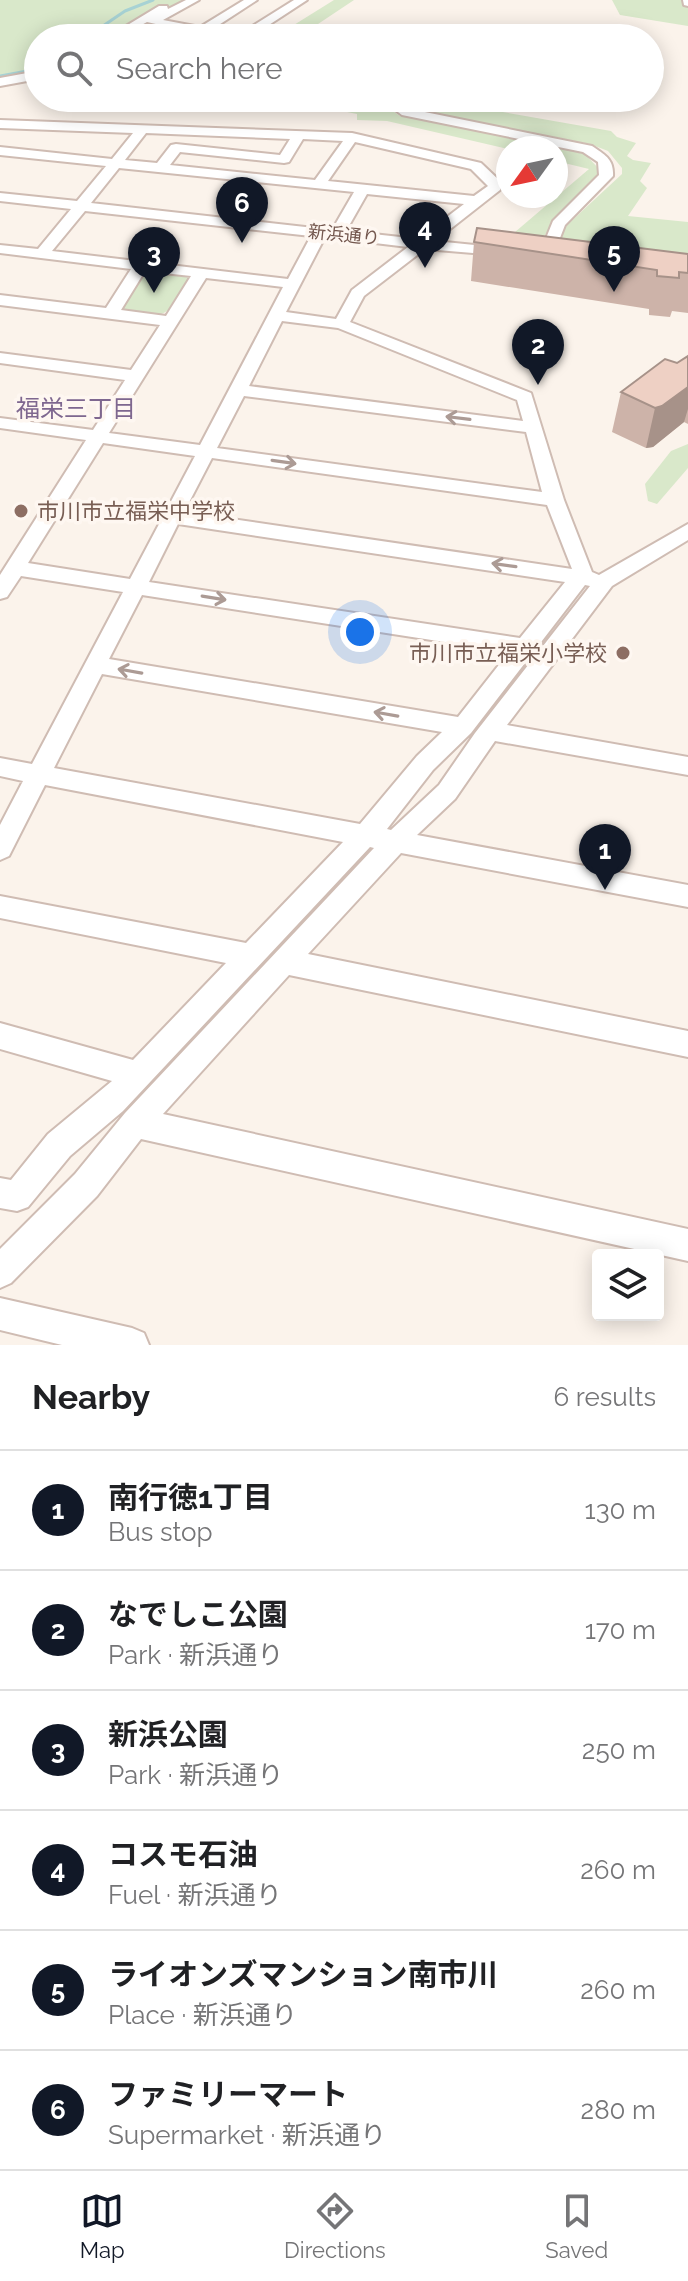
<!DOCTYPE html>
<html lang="en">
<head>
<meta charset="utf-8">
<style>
  body { margin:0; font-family:Raleway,"Noto Sans JP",sans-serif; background:#f6f6f6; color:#202124 }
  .controls { position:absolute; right:24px; bottom:24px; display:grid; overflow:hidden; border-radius:8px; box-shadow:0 4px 20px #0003 }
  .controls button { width:72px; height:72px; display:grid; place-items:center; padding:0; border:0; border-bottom:2px solid #e0e0e0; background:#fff; color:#202124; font:40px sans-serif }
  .compass { position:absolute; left:496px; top:136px; width:72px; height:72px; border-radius:50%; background:#fff; box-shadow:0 4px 20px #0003; rotate:237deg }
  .you { position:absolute; left:360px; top:632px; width:28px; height:28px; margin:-20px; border:6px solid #fff; border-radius:50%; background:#1a73e8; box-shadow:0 0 0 12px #1a73e833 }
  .badge { display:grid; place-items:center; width:52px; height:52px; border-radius:50%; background:#111827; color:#fff; font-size:26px; font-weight:700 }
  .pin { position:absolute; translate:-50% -66px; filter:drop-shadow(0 2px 4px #0008) }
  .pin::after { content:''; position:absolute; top:42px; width:28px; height:24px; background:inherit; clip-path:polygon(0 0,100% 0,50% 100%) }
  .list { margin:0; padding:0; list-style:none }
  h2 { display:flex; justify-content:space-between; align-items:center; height:104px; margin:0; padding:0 32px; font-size:34px }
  h2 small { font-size:26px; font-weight:400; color:#757577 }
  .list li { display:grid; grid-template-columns:52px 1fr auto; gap:24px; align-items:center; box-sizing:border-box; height:120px; padding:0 32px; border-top:2px solid #e0e0e0 }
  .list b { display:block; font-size:30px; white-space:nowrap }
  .list p { margin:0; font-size:26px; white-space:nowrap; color:#757577 }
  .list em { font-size:26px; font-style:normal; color:#757577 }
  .icon { flex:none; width:44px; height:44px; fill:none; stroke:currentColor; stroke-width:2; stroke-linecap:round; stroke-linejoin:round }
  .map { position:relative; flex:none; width:688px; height:1345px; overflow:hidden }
  .search { position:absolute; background:#fff; box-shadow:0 4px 20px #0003; left:24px; right:24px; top:24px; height:88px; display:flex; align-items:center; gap:20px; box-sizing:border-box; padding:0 28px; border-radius:44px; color:#757577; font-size:30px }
  .sheet { height:824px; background:#fff }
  nav { display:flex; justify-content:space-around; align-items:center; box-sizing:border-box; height:112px; border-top:2px solid #e0e0e0; background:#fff; font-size:22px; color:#757577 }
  nav a { display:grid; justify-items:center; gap:4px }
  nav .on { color:#111827 }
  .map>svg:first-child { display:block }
</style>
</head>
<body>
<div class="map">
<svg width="688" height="1345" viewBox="0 0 688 1345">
  <rect width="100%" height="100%" fill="#fbf3eb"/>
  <g fill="#d9e8ca">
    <path d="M0 0H191L149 21 195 32 185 38H38V72L0 79Z"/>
    <path d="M334 0H354L297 38H273Z"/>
    <path d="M612 0H688V26L620 15Z"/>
    <path d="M277 98H374L400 116 562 146 585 154 600 170 597 177 556 216 542 240 502 243 589 169 556 161V148L508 149 387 121 357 120V114Z"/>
    <path d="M394 98H443L497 111 611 131 617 137 636 143 627 156 633 160 651 163 640 181 647 188 628 216 688 222V264L558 245 566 226 622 174V168L608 151 590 144 425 112Z"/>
    <path d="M147 271 191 278C163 320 170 318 120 311L141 272Z"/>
    <path d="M688 444V468L657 504 648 501 645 484 671 451Z"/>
  </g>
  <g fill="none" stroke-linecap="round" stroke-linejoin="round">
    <g stroke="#a7d2d4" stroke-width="3">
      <path d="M124 38 97 30 125 11 153 0"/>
      <path d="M0 76 38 69"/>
    </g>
    <defs>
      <g id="minor">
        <path d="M186 0H199L163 20 200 27 244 0H257L211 30 238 35 294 0H307L249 38 203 35 193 38 189 35 191 32 147 22 136 28 158 38H141L121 29 159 6H167L168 9Z"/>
        <path d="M688 0V6L684 5 683 0Z"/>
        <path d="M38 71V79L0 86V78Z"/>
        <path d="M379 98H393L410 109 592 146C605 155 614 159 613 176L565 225 551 261H541L538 258 553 221 599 175 598 162 583 152 402 115Z"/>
        <path d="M0 120 352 133 481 163 502 183 500 190 435 241 504 248 509 250V256L425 249 364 296 350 322 531 393 564 500 592 572 599 575 688 524V540L612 586 507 725 688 757V775L495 741 455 799 417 835 688 885V907L401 853 308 954 688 1031V1057L289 975 163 1114 688 1229V1261L141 1139 97 1196 11 1283 0 1288V1249L75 1174 125 1113 374 848 370 847 123 1111 70 1156 28 1207 17 1211 0 1208V1178L11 1180 48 1134 112 1081 0 1049V1023L133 1060 226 963 0 918V896L246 943 343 842 45 785 9 856 0 860V825L23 781 0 776V758L32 764 123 592 21 576 7 597 0 599V575L86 440 0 428V418L93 430 125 380 0 363V353L131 370 160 325 0 305V295L106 308 131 269 0 253V245L38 249 71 209 0 201V193L77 201 106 166 0 155V147L112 159 133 133 0 128ZM146 133 290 139 280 155 176 144 171 145 157 163 125 160ZM303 139 343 141 315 180 170 165 180 152 284 163 289 162ZM355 142 471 169 488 186 474 196 328 181ZM119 168 354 192 332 230 91 203ZM367 194 464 204 418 239 346 231ZM85 211 311 236 288 279 52 251ZM325 237 408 247 352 290 336 319 286 312ZM145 271 191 276 166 316 121 310ZM206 278 283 287 200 445 109 433ZM282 321 338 328 517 400 523 421 249 386ZM244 396 526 432 542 492 217 448ZM103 443 195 456 130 579 28 563ZM212 458 547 505 572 569 184 512ZM178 524 565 582 520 638 149 582ZM585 585 590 586 475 733 439 785 391 830 387 829 433 770 471 733ZM142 595 509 652 458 717 109 659ZM102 674 442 732 417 756 360 824 54 768Z"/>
        <path d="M0 1298 132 1328 144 1333 149 1345H62L0 1330Z"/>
      </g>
    </defs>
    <use href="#minor" stroke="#cfbcb3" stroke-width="4"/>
    <use href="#minor" fill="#fff" fill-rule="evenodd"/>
  </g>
  <g fill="#cdb3a9">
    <path d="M474 242 688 254V313L672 311 670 317 649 315V309L471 281Z"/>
    <path d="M688 356V424L684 422 653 447 646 448 612 432 621 392 677 363Z"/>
  </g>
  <path fill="#a79289" d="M688 387V409L684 422 653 447 646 448 655 408Z"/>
  <g fill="#eed0c4" stroke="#a79289" stroke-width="2">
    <path d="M477 228 688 254V273L679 272V278L657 276V270L474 242Z"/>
    <path d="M688 356V387L662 406 655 408 621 392 665 359 677 363Z"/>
  </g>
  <defs><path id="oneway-shaft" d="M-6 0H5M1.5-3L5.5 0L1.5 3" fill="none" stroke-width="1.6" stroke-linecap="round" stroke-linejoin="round" transform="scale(2)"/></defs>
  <g stroke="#ac9b95">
    <use href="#oneway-shaft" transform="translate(458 418) rotate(-173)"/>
    <use href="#oneway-shaft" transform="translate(284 462) rotate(8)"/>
    <use href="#oneway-shaft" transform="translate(504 565) rotate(-172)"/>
    <use href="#oneway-shaft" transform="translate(214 598) rotate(9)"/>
    <use href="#oneway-shaft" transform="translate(130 671) rotate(-170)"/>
    <use href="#oneway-shaft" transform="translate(386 714) rotate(-170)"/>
  </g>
  <g fill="#8d6e63" stroke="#fef7f1" stroke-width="3">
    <circle cx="21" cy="511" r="8"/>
    <circle cx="623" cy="653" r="8"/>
  </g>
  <g text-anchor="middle" stroke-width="7" stroke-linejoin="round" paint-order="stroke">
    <g font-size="18" fill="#74584f" stroke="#fef7f1">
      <text transform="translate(344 235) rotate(6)" y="6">新浜通り</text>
    </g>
    <g font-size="22" fill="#785e54" stroke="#fef7f1" text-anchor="start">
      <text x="37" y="519">市川市立福栄中学校</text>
      <text x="607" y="661" text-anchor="end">市川市立福栄小学校</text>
    </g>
    <g font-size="24" fill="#7e678f" stroke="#fef7f1">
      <text x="76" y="417">福栄三丁目</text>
    </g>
  </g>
</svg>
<div class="controls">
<button><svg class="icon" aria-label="layers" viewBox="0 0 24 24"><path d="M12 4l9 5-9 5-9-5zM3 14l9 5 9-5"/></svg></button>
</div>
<svg class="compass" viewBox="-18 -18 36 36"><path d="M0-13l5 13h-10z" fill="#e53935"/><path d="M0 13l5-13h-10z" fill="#757577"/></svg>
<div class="you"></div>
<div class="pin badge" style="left:605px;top:890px">1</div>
<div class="pin badge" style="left:538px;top:385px">2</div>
<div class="pin badge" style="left:154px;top:293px">3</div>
<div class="pin badge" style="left:425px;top:268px">4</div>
<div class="pin badge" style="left:614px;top:292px">5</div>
<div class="pin badge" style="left:242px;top:243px">6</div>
<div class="search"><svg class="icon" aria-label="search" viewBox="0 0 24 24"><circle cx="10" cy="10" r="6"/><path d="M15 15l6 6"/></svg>Search here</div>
</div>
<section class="sheet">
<h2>Nearby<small>6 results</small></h2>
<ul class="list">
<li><span class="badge">1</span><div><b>南行徳1丁目</b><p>Bus stop</p></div><em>130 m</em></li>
<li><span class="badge">2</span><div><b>なでしこ公園</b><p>Park · 新浜通り</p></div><em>170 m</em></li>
<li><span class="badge">3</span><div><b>新浜公園</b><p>Park · 新浜通り</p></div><em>250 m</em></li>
<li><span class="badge">4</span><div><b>コスモ石油</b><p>Fuel · 新浜通り</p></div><em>260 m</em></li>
<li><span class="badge">5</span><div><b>ライオンズマンション南市川</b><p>Place · 新浜通り</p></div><em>260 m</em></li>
<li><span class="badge">6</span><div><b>ファミリーマート</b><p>Supermarket · 新浜通り</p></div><em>280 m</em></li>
</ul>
</section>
<nav>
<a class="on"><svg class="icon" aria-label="map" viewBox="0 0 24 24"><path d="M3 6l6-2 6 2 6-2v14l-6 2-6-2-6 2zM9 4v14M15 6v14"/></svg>Map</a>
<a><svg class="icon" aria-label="directions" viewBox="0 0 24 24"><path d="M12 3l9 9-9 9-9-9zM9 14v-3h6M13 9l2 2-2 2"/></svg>Directions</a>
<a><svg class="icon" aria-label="saved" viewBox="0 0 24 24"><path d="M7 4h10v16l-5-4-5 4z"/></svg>Saved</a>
</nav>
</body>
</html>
